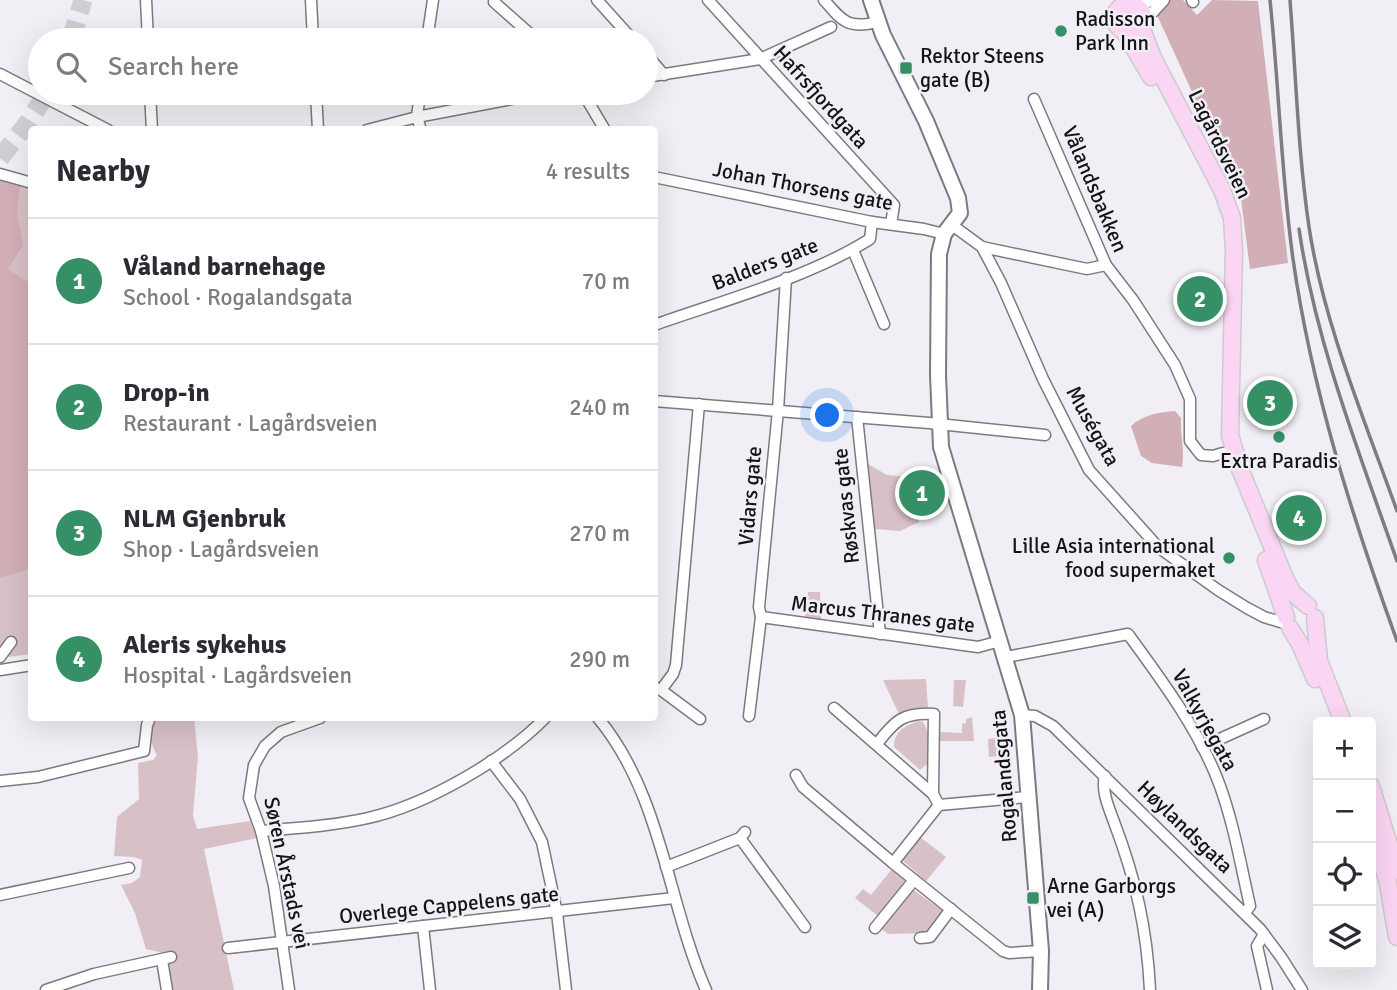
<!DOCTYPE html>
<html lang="en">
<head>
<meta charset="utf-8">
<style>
  body { margin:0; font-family:Signika,sans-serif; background:#f7f7f7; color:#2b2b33 }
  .controls { position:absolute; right:21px; bottom:21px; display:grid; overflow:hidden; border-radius:7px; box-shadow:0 7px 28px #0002 }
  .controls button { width:63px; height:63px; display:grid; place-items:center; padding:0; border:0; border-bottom:2px solid #e1e1e2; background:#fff; color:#2b2b33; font:35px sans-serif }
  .you { position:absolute; left:828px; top:416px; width:24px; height:24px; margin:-18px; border:5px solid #fff; border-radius:50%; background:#1a73e8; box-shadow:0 0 0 10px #1a73e833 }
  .badge { display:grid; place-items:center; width:46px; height:46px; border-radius:50%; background:#369066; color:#fff; font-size:23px; font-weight:700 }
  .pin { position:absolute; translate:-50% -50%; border:4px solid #fff; box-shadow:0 2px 7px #0006 }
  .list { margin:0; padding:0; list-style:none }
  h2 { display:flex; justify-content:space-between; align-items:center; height:91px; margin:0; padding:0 28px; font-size:30px }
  h2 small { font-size:23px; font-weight:400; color:#7c7c81 }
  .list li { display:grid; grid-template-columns:46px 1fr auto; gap:21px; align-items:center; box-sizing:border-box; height:126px; padding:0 28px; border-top:2px solid #e1e1e2 }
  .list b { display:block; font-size:26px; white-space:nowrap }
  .list p { margin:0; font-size:23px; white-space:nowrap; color:#7c7c81 }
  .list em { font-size:23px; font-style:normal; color:#7c7c81 }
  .icon { flex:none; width:38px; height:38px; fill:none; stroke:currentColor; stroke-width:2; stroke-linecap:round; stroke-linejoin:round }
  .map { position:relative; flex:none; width:1397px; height:990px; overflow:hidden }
  .search { position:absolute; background:#fff; box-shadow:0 7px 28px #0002; left:28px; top:28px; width:630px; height:77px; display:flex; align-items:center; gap:18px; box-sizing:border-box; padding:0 24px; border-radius:38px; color:#7c7c81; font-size:26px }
  .panel { position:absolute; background:#fff; box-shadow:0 7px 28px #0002; left:28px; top:126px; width:630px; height:595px; border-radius:7px }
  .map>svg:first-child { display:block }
</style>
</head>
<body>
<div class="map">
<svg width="1397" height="990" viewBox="0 0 1397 990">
  <rect width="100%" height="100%" fill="#f1eef5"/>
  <g fill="#d8c1c6">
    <path d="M0 177 32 189 31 654 0 658Z"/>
    <path d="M868 464 887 475 906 477 919 522 900 531 875 529Z"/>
    <path d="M808 592H820L821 620 805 617Z"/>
    <path d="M926 679 928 708 899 714 883 680Z"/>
    <path d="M954 680H966L963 707 953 706Z"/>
    <path d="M972 717 974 741H940V732L962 733V724L966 723V719Z"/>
    <path d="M154 718H194L198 757 193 815 197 829 250 821 257 838 204 849 234 990H171L164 953 146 949 135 913 121 885 132 883 140 877 142 860 134 857 114 856 117 817 139 799 138 763 153 760 157 755C149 741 150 733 154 718Z"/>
    <path d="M918 721 923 722C931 734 928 750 927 764L920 770 894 747C894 731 905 726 918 721Z"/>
    <path d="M1009 737 1010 755 989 757 988 739Z"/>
    <path d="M920 837 946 857 926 881 902 860Z"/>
    <path d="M892 869 906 882 878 916 855 898 863 889 871 895Z"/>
    <path d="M912 889 946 913 930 933 888 934 880 928Z"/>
  </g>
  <g fill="#d2aeb6">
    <path d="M1171 0H1183L1197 15 1212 0 1258 1 1288 263 1250 269 1241 199 1157 15Z"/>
    <path d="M0 180 20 187 17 213 23 245 8 269 32 285 31 568 0 578Z"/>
    <path d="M1175 411 1181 418C1180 435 1185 450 1182 467L1152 463 1141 456 1131 426C1142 415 1160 412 1175 411Z"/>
  </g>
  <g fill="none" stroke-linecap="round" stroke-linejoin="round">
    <g stroke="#d0cdd3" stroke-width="19" stroke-dasharray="19 10" stroke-linecap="butt">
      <path d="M71 40 83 0"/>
      <path d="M0 158 27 124 47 93"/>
    </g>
    <defs>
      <g id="street">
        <path d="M146 0 148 40"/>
        <path d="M311 0 313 40"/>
        <path d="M597 0 633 40"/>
        <path d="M708 0 894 205 891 224"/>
        <path d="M824 0C843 22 848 29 878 22"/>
        <path d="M1192 0 1193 2"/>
        <path d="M494 2 537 40"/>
        <path d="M1137 6 1153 0"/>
        <path d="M1143 17 1153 12 1164 0"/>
        <path d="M427 40 433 0"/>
        <path d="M646 54 664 75"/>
        <path d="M0 74 108 130"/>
        <path d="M646 77 760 59 831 27"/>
        <path d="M150 93 152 130"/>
        <path d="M316 93 318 130"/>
        <path d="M420 93 417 117 421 130"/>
        <path d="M583 93 605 130"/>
        <path d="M1034 99 1106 265 1133 300 1175 365 1190 399V441L1201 455 1213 456 1223 453"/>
        <path d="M367 130 417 117 543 93"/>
        <path d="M0 174 32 183"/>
        <path d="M654 177 872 222 924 229 944 234"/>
        <path d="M952 225 982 247 1001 283 1043 379 1089 470 1158 547 1218 590 1247 608 1264 617 1287 624"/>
        <path d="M982 247 1087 269 1106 265"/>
        <path d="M853 250 884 324"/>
        <path d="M654 325C722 301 810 277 870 239L872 222"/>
        <path d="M654 401 929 423 1045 435"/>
        <path d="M857 417 880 634"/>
        <path d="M761 617 978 647 1000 641"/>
        <path d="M0 657 11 642"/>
        <path d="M1006 657 1128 634C1161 679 1201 733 1220 786 1234 825 1241 866 1250 906L1245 913"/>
        <path d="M0 670 32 665"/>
        <path d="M654 687 661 690 673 674 676 665 699 404"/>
        <path d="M661 690 700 719"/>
        <path d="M834 708 933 794"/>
        <path d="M1022 715 1035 716 1053 726 1260 929 1281 957 1302 990"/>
        <path d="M749 716 761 617 759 607 778 410 786 278"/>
        <path d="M598 718C662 795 667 901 706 990"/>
        <path d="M877 744C895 720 904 712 934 714L933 794 939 805"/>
        <path d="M1202 747 1264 719"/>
        <path d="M491 761 520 799 542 842 557 913 566 990"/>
        <path d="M796 775 803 787 893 863 1003 951 1009 953 1041 951"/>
        <path d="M1105 776C1101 791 1109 808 1114 822 1136 880 1147 929 1150 990"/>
        <path d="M0 781 38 777 144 751 147 725 150 718"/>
        <path d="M261 831C297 828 333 826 368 818 426 805 504 760 545 718"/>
        <path d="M740 838 805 927"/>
        <path d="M893 863 939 805 1028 797"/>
        <path d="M666 867 740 838 745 832"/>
        <path d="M0 895 129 868"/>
        <path d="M423 926 430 990"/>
        <path d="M875 928 914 880"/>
        <path d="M1264 934 1257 946 1267 990"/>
        <path d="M920 938 930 937 951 909"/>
        <path d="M228 948 674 898"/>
        <path d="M162 960 167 990"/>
        <path d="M46 990 94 974 171 957"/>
        <path d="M289 990 274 886 261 831 249 798 254 765 265 746 281 732 320 718"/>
      </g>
      <path id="secondary" d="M871 0 883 35 926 121 958 198 960 213 944 234 939 254 938 375 941 447 1022 715 1041 951 1040 990"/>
      <g id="primary">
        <circle cx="1129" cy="18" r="14"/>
        <path d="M1143 22V32L1153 58 1222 190 1232 218 1234 251 1230 435 1240 469 1285 578 1293 593 1308 606"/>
        <path d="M1125 33 1151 77"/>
        <path d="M1266 560 1286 617"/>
        <path d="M1315 618 1319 661 1343 722"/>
        <path d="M1290 628 1300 644 1315 679"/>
        <path d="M1371 786 1397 871"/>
        <path d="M1371 821 1388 884 1397 937"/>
      </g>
    </defs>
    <use href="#street" stroke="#7c7a80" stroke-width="13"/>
    <use href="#secondary" stroke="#7c7a80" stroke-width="18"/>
    <use href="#primary" stroke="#cbcbcc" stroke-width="19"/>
    <use href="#street" stroke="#fff" stroke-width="10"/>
    <use href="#secondary" stroke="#fff" stroke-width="14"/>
    <use href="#primary" stroke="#fbd6f4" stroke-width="16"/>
    <g stroke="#7e7c80" stroke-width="3.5">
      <path d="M1270 0C1279 86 1281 173 1293 259 1312 391 1352 516 1397 641"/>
      <path d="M1290 0C1296 76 1298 152 1309 227 1324 325 1364 418 1397 511"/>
      <path d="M1299 229C1316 344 1359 452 1397 561"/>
    </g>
  </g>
  <g fill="#369066" stroke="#f1eef5" stroke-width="2.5">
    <circle cx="1061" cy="31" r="7"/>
    <rect x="899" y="61" width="14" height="14" rx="3.5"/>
    <circle cx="1279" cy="437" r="7"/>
    <circle cx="1229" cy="558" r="7"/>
    <rect x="1026" y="891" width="14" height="14" rx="3.5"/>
  </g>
  <g text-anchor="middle" stroke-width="5" stroke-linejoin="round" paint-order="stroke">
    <g font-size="21" fill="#141315" stroke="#f1eef5" text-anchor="start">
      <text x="1075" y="26">Radisson<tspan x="1075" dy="24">Park Inn</tspan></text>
      <text x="920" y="63">Rektor Steens<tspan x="920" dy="24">gate (B)</tspan></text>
      <text x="1279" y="468" text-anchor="middle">Extra Paradis</text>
      <text x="1215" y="553" text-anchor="end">Lille Asia international<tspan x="1215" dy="24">food supermaket</tspan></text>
      <text x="1047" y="893">Arne Garborgs<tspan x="1047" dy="24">vei (A)</tspan></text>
    </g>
    <g font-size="21" fill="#141315" stroke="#f1eef5">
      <text transform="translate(821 97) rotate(48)" y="7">Hafrsfjordgata</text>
      <text transform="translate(1220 144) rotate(64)" y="7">Lagårdsveien</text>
      <text transform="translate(803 186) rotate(11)" y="7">Johan Thorsens gate</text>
      <text transform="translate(1095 189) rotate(67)" y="7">Vålandsbakken</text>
      <text transform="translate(765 264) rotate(-21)" y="7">Balders gate</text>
      <text transform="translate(1093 426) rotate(61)" y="7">Muségata</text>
      <text transform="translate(750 496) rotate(-85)" y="7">Vidars gate</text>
      <text transform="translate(846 506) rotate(-96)" y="7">Røskvas gate</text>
      <text transform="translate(883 614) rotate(7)" y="7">Marcus Thranes gate</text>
      <text transform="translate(1205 720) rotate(61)" y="7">Valkyrjegata</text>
      <text transform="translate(1004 776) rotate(-95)" y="7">Rogalandsgata</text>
      <text transform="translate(1185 827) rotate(44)" y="7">Høylandsgata</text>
      <text transform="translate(287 873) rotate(78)" y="7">Søren Årstads vei</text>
      <text transform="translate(449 905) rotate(-6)" y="7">Overlege Cappelens gate</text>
    </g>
  </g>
</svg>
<div class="controls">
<button>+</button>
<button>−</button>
<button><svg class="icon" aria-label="locate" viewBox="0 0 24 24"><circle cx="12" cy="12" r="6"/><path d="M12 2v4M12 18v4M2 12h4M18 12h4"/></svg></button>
<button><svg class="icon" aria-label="layers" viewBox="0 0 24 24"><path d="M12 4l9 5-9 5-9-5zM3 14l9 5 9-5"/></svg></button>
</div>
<div class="you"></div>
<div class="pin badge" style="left:922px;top:493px">1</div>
<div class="pin badge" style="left:1200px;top:299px">2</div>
<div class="pin badge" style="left:1270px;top:403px">3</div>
<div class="pin badge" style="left:1299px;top:518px">4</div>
<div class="search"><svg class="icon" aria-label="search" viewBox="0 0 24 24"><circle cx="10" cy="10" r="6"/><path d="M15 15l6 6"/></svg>Search here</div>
<section class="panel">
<h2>Nearby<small>4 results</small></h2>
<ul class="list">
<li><span class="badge">1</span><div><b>Våland barnehage</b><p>School · Rogalandsgata</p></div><em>70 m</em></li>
<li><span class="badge">2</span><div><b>Drop-in</b><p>Restaurant · Lagårdsveien</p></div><em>240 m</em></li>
<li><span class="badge">3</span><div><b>NLM Gjenbruk</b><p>Shop · Lagårdsveien</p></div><em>270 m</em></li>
<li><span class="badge">4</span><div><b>Aleris sykehus</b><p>Hospital · Lagårdsveien</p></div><em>290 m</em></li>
</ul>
</section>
</div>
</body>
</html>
